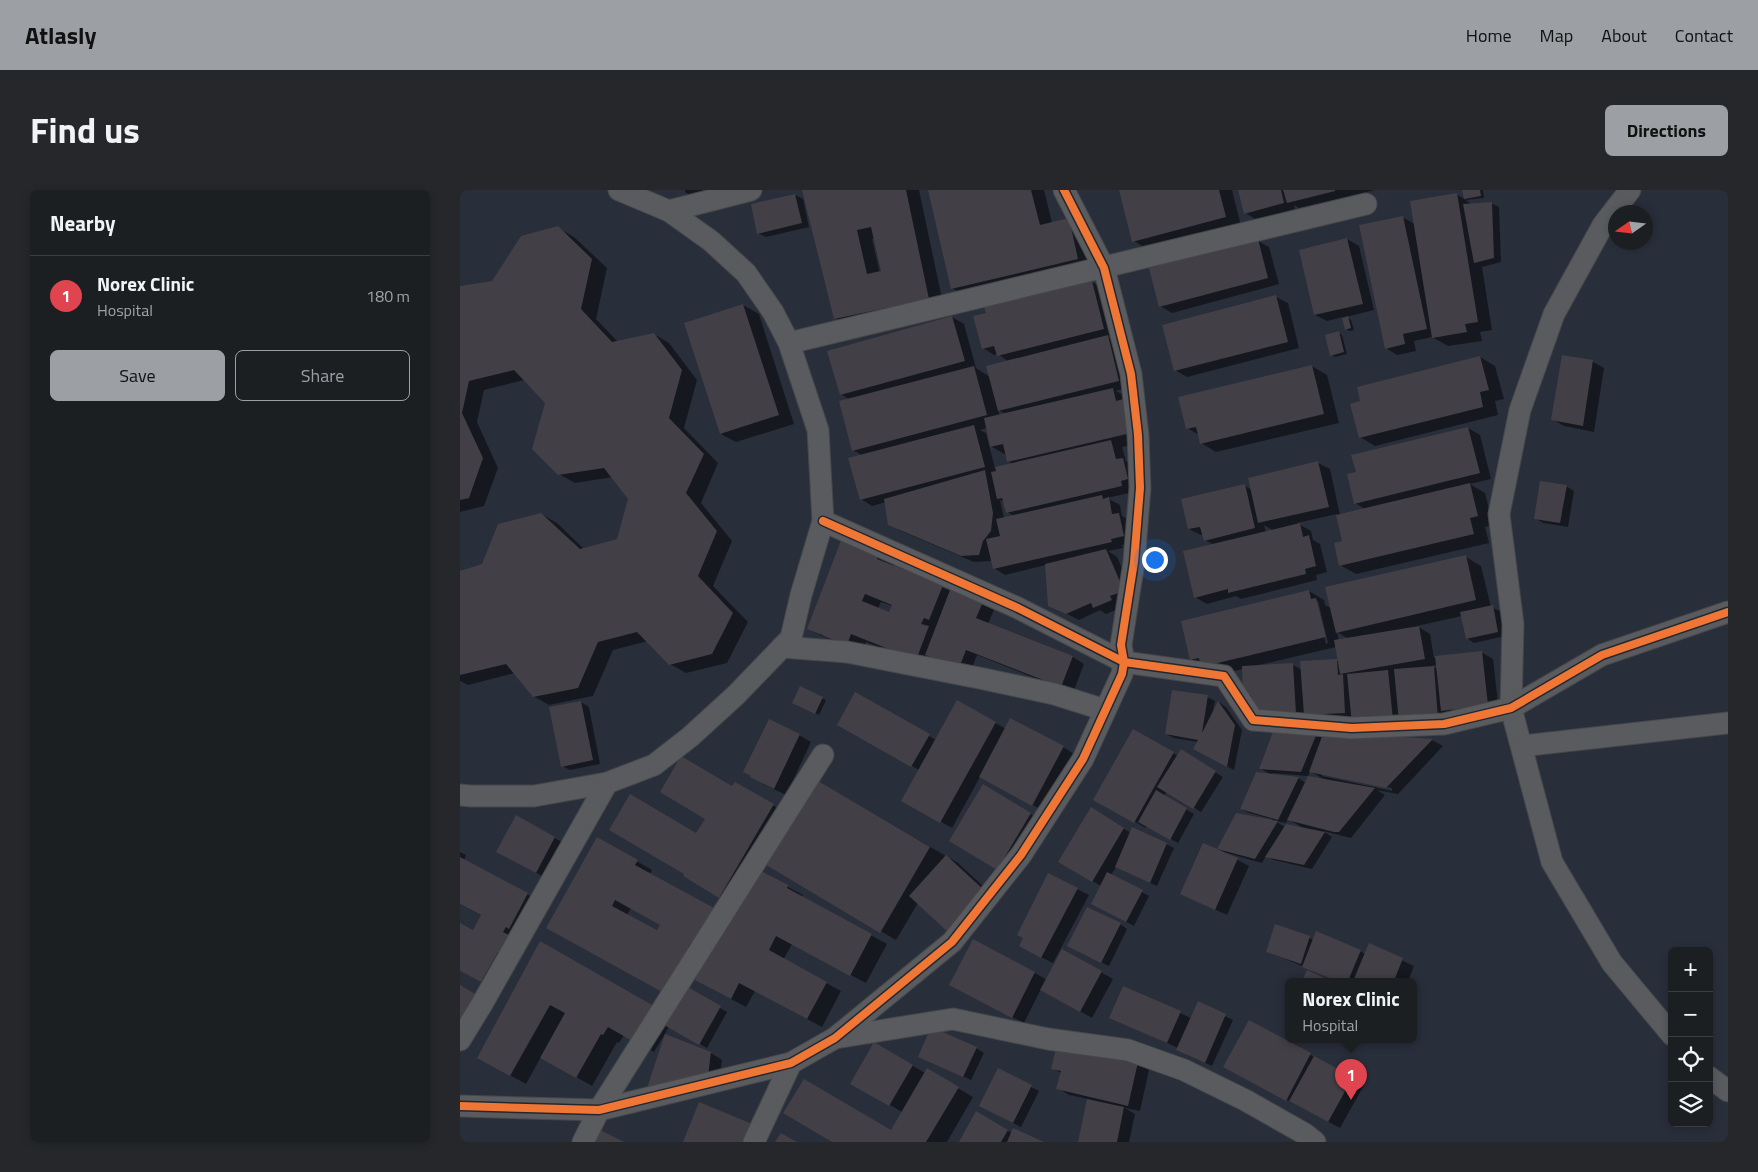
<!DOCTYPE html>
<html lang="en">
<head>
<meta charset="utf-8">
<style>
  body { margin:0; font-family:"Titillium Web",sans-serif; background:#25272a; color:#f1f3f6 }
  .controls { position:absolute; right:15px; bottom:15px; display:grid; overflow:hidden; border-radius:8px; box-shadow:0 2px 8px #0003 }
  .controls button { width:45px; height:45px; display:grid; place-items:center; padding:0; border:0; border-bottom:1px solid #3a3d40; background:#1c1f22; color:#f1f3f6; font:25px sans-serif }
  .compass { position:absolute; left:1148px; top:15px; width:45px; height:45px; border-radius:50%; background:#1c1f22; box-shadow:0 2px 8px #0003; rotate:256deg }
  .you { position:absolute; left:694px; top:369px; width:18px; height:18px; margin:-12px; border:4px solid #fff; border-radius:50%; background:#1a73e8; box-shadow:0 0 0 8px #1a73e833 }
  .badge { display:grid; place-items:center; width:32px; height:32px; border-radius:50%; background:#9c9fa4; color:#fff; font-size:16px; font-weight:700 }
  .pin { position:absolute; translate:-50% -41px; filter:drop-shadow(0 1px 2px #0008) }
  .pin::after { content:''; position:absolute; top:26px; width:18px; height:15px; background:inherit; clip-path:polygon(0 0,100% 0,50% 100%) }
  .popup { position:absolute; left:825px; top:788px; width:132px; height:65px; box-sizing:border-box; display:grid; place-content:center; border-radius:8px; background:#1c1f22; filter:drop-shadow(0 1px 4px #0005); font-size:16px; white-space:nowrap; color:#a0a2a5 }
  .popup b { font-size:19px; color:#f1f3f6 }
  .popup::after { content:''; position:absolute; left:50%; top:100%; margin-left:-10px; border:10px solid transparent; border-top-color:#1c1f22 }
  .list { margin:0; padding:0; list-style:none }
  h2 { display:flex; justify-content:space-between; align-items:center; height:65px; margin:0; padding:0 20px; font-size:21px }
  h2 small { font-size:16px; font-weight:400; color:#a0a2a5 }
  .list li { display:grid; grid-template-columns:32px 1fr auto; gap:15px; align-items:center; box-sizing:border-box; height:80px; padding:0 20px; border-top:1px solid #3a3d40 }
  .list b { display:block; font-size:19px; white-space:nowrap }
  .list p { margin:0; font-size:16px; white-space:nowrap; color:#a0a2a5 }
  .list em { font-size:16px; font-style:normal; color:#a0a2a5 }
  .actions { display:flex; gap:10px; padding:15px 20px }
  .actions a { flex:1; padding:11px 0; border:1px solid #9c9fa4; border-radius:8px; text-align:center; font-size:18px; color:#9c9fa4 }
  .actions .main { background:#9c9fa4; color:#111 }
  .icon { flex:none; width:28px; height:28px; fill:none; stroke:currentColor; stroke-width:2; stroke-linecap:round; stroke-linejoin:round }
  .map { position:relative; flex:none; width:1268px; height:952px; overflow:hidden; border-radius:8px }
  header { display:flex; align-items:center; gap:30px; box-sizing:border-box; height:70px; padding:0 25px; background:#9c9fa4; color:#111 }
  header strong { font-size:24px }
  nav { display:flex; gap:28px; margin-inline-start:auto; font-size:18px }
  .intro { display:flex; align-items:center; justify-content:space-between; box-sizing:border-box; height:120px; padding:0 30px }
  h1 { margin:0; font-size:35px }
  .button { padding:12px 22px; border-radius:8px; background:#9c9fa4; color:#111; font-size:18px; font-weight:700 }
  main { display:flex; gap:30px; padding:0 30px }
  aside { flex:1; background:#1c1f22; border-radius:8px; box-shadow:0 2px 8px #0003 }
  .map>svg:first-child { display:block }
</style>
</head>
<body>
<header>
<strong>Atlasly</strong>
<nav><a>Home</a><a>Map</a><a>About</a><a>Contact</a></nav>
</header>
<div class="intro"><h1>Find us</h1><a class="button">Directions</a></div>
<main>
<aside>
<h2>Nearby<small></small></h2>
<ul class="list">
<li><span class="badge" style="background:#e0444e">1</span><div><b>Norex Clinic</b><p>Hospital</p></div><em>180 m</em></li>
</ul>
<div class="actions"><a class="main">Save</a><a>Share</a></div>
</aside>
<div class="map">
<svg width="1268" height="952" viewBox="0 0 1268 952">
  <rect width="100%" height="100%" fill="#26292d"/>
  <path fill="#292e3b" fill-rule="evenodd" d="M0 0H1268V952H0ZM1156 22H1186V52H1156ZM1212 761H1249V933H1212ZM828 791H954V849H828Z"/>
  <g fill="#0007" fill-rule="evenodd">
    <path d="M225 0H288L241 11 225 2Z"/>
    <path d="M343 0H459L484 118 391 137 375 128ZM415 48 423 82 420 83 412 49Z"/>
    <path d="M469 0H584L592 33 609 29 633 77 507 107 492 98Z"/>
    <path d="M660 0H772L781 36 689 60 674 51Z"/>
    <path d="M779 0H915L839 18 834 15 835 19 797 30 785 23Z"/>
    <path d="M1009 0H1023L1024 8 1006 10 1012 15 1031 13 1039 17 1041 72 1022 77 1032 140 1020 142 1022 151 988 156 972 147 954 151 956 161 937 165 926 158 942 27 955 34 996 4 1006 10 1003 1Z"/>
    <path d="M335 5 343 9 349 37 306 47 298 43Z"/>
    <path d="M98 38 114 47 147 78 136 129 158 152 194 144 209 153 237 190 224 238 258 273 241 313 272 351 253 396 288 432 267 473 226 483 210 474 188 451 153 460 133 506 89 515 73 506 55 483 8 495 0 491V382L23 375 81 324 97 333 124 359 158 350 169 308 153 287 115 293 99 284 86 213 64 190 24 200 17 232 38 278 24 316 0 322V97L33 92Z"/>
    <path d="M887 49 899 56 914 120 886 127 891 130 894 140 889 141 886 139 883 127 867 131 855 125Z"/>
    <path d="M798 51 809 57 819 94 712 123 700 116Z"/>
    <path d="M632 92 644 99 655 145 648 147 659 153 670 197 656 201 669 208 686 251 662 257 666 271 674 276 673 302 647 308 660 315 662 326 671 331 675 352 662 355 663 358 648 361 657 367 675 407 663 417 646 424 640 420 619 430 589 415 586 375 545 385 534 378 532 371 514 372 441 341 429 334 426 312 412 316 401 309 403 266 393 260 390 210 381 204 492 127 504 134 516 178 530 187 549 172 538 164 534 165 523 158ZM538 220 546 224 540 226ZM527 238 531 254 529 255 526 243 520 240ZM529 255 546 265 548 271 553 274 535 278ZM540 310 545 312 547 322 554 326 544 328Z"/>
    <path d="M816 107 828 113 839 158 727 187 715 180Z"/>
    <path d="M283 115 299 124 334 234 276 252 261 244Z"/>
    <path d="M879 143 882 145 887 164 875 167 871 165Z"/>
    <path d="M1103 166 1133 172 1144 178 1134 242 1104 236 1092 229Z"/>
    <path d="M1020 167 1035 176 1044 209 1035 211 1038 225 915 256 900 247Z"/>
    <path d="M852 176 867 185 879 233 756 262 741 253 739 245 727 238Z"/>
    <path d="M1008 238 1020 245 1031 289 1010 294 1025 303 1033 335 1025 337 1029 353 896 384 880 375 884 352 877 324 837 333 851 341 853 350 860 354 867 382 856 385 857 390 781 409 776 406 747 414 735 407 754 355 745 350 744 345H741L729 339 785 296 792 300 858 273 870 279 880 325 905 319 895 313 897 283ZM804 335 814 341 806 342Z"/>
    <path d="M1106 296 1114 301 1108 337 1083 333 1075 328Z"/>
    <path d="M383 350 434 373 433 377 522 414 534 420 528 434 613 467 624 474 613 503 517 465 510 483 471 478 406 452 402 463 364 447 348 439ZM421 412 433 416 430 423 418 418ZM363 444 392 459 363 447Z"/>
    <path d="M1006 367 1021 376 1031 417 1040 421 1045 446 1014 453 1007 448 1002 426 957 436 970 444 974 468 1021 462 1033 469 1039 522 805 533 785 505 783 479 758 485 731 469 849 401 864 410 865 415 871 418ZM856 411H858L868 453 866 454ZM877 442 889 449 879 451ZM876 457 879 472 876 470 842 480 833 475H799ZM977 475 978 479 971 476ZM1034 516 992 521V518Z"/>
    <path d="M340 498 366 510 359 525 337 514Z"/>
    <path d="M396 504 476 550 497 512 546 539 603 557 614 564 584 621 520 587 492 638 442 610 459 580 379 534Z"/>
    <path d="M747 507 755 511 753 521 759 512 766 517 782 540 774 580 742 563 738 552 714 548 706 544Z"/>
    <path d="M121 512 129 517 140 574 110 580 102 576Z"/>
    <path d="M674 541 718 566 721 561 763 587 741 622 707 601 704 606 734 624 718 653 687 636 686 638 635 609Z"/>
    <path d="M865 542 972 550 983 556 938 604 917 600 925 605 891 648 863 641 872 647 852 679 814 670 806 666 802 673 767 663 766 664 789 676 767 725 722 704 757 660 776 624 812 631V629L789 623 781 619 838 588 846 593 865 590 850 581 848 586 812 583 811 585 800 578 857 544 863 548ZM862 583 932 598V601L862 586ZM828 629 843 638 825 637 815 631 826 633Z"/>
    <path d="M339 545 351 552 326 605 303 594Z"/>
    <path d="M353 589 498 673 536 708 458 713 436 750 305 673Z"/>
    <path d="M275 593 328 624 296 680 343 705 342 707 427 754 406 793 332 754 323 770 381 801 362 837 295 801 286 817 252 799 251 763 227 798 267 822 247 858 209 837 194 862 164 845 159 853 157 852 132 896 81 867 66 894 18 867 80 753 210 827 219 810 103 746 138 649 192 680 190 684 269 729 276 716 224 686 237 645ZM171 718 202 735 198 742 167 725Z"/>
    <path d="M523 596 582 631 549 686 491 650Z"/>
    <path d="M631 619 671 643 706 654 714 658 697 696 656 677 651 685 689 706 674 736 640 718 641 696 600 672Z"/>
    <path d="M57 627 102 652 84 687 38 662Z"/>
    <path d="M0 662 6 665 4 670 83 713 37 800 0 781V735L14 742 22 726 0 714Z"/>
    <path d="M617 699 629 705 593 773 572 763Z"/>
    <path d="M660 734 667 739 649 776 616 760Z"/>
    <path d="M849 748 854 750 900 761 905 764 909 755 954 776 948 791H877L807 761Z"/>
    <path d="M603 761 653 789 632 828 581 799 564 833 502 801 575 783 587 790Z"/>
    <path d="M664 798 731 828 738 813 773 830 752 876 725 864 718 858 651 827Z"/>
    <path d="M790 831 904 895 880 938 776 883Z"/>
    <path d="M415 854 465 883 467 880 513 907 487 952H375L431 942 442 922 392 893Z"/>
    <path d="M516 858 524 863 511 890 467 870Z"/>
    <path d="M251 863 262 870 259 892 200 904Z"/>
    <path d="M677 873 689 880 680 921 665 918 675 924 669 952H619L628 909 609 905 598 898 601 883 593 878Z"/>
    <path d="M538 880 579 901 561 937 528 920Z"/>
    <path d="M516 923 552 943 581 952H500Z"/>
  </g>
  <g fill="#433f46" fill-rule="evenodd">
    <path d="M342 0H446L469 109 374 129ZM411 37 421 81 407 84 397 40Z"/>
    <path d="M468 0H571L580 35 609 28 618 69 491 99Z"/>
    <path d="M659 0H759L766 27 672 52Z"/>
    <path d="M778 0H821L824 13 784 24Z"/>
    <path d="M823 0H875V1L827 13Z"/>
    <path d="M1002 0H1020L1021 6 1004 9Z"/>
    <path d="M997 3 1018 132 1005 134 1007 142 972 148 950 11Z"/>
    <path d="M335 4 342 33 297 44 291 14Z"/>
    <path d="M1032 12 1034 68 1014 73 1003 14Z"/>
    <path d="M943 26 967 139 943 144 945 154 925 159 899 35Z"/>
    <path d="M98 36 132 69 121 119 152 152 194 143 222 180 209 228 244 264 226 303 257 341 238 386 273 423 252 464 209 475 177 442 138 452 118 498 73 507 46 474 0 485V381L22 374 38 334 81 323 120 359 157 349 168 309 144 278 98 285 72 259 85 213 54 180 9 191 2 223 23 268 9 308 0 310V96L32 91 61 46Z"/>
    <path d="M887 48 903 114 854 125 839 60Z"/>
    <path d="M798 49 808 88 699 117 689 78Z"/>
    <path d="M632 91 644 139 537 166 534 156 522 159 513 126 526 123 524 117Z"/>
    <path d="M816 105 828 152 714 181 702 135Z"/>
    <path d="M283 114 319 225 260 244 224 133Z"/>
    <path d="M492 126 505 171 380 205 367 161Z"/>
    <path d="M888 126 891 138 885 140 882 128Z"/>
    <path d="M879 141 884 162 870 166 865 145Z"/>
    <path d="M648 145 659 191 538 221 526 176Z"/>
    <path d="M1102 165 1133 170 1123 236 1091 230Z"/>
    <path d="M1020 166 1029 200 1020 202 1023 217 899 248 890 214 900 211 897 197Z"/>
    <path d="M852 175 864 224 740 254 736 237 726 239 718 207Z"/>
    <path d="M514 176 527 225 392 261 379 211Z"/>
    <path d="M653 198 656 211 664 209 671 243 547 272 543 254 530 257 524 228Z"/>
    <path d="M514 235 525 277 400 310 388 268Z"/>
    <path d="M1008 237 1020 283 894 314 887 284 896 282 891 265Z"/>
    <path d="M651 250 656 269 663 268 668 289 661 291 662 296 546 323 542 308 537 309 531 282 536 281 535 277Z"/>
    <path d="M858 271 869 317 798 333 788 288Z"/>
    <path d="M525 280 533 323 531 341 523 351 519 365 501 366 428 335 424 309Z"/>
    <path d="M1080 291 1107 295 1100 333 1074 329Z"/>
    <path d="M1010 293 1018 326 1010 328 1014 344 879 376 874 353 882 351 876 325Z"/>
    <path d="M785 294 795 338 744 351 740 337 728 339 721 309Z"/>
    <path d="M642 305 643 309 649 307 652 324 659 323 664 346 651 349 652 352 533 379 526 349 540 346 536 329Z"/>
    <path d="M840 333 843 347 849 345 856 376 845 379 846 384 768 403V399L734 408 723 361Z"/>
    <path d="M382 348 419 363 417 369 483 395 469 430 464 428 461 434 469 436 456 470 391 444 387 455 347 439ZM405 404 432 415 429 422 402 411Z"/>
    <path d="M646 359 664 401 650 406 652 410 633 418 631 413 606 424 588 416 585 374Z"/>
    <path d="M1006 365 1016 410 876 443 865 397Z"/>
    <path d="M490 400 523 412 516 428 613 466 601 497 506 460 499 478 465 465Z"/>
    <path d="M849 400 851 409 856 408 866 447 741 477 739 468 730 470 721 431Z"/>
    <path d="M1033 415 1038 442 1006 449 1000 422Z"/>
    <path d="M959 436 965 469 880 484 874 450Z"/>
    <path d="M1022 461 1028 515 981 521 975 466Z"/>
    <path d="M877 469 878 485 883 484 885 523 844 525 840 471Z"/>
    <path d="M833 473 836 524 792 527 791 505H783L782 476Z"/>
    <path d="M974 476 978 529 939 533 934 479Z"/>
    <path d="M928 480 933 530 892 534 887 484Z"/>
    <path d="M340 496 363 507 355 524 332 513Z"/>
    <path d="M712 500 748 505 742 543 758 511 775 535 767 577 733 559 738 550 705 544Z"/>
    <path d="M395 502 470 544 451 577 377 535Z"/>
    <path d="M497 510 536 532 480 633 441 611Z"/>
    <path d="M121 511 133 570 101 577 89 517Z"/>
    <path d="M550 528 604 556 572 616 519 587Z"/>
    <path d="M309 529 340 544 314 599 290 587 291 586 283 582Z"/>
    <path d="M673 539 714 562 674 633 633 610Z"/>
    <path d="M814 539 857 543 841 582 799 579Z"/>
    <path d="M864 541 973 549 926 598 849 582Z"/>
    <path d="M721 559 756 581 733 619 697 597Z"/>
    <path d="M221 566 272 596 275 592 314 614 259 708 223 686 224 684 149 640 170 604 236 643 245 629 200 602Z"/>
    <path d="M796 582 839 587 818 630 780 619Z"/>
    <path d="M848 586 915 598 879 642H874L827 630Z"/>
    <path d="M353 588 470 657 420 743 303 673Z"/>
    <path d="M523 594 571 623 537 680 489 651Z"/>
    <path d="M696 600 727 618 710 650 678 632Z"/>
    <path d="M631 617 664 638 632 692 598 672Z"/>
    <path d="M776 623 818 631 795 669 757 659 778 668 755 720 720 704 743 653 757 659Z"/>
    <path d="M56 625 95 647 76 683 36 662Z"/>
    <path d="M826 634 865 642 844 675 805 667Z"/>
    <path d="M672 637 707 653 690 693 655 677Z"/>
    <path d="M137 647 178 670 175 675 254 718 234 754 231 753 228 757 229 758 204 803 86 738ZM155 710 200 735 197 740 152 716Z"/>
    <path d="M486 665 525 701 488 742 449 706Z"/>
    <path d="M0 667 68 703 49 739 46 737 43 742 51 746 42 764 38 762 21 792 0 781V733L13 740 21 725 0 714Z"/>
    <path d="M295 678 328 695 327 698 412 744 390 786 316 746 309 760 367 792 347 829 279 793 271 809 235 790Z"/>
    <path d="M647 682 683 700 666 732 631 714Z"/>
    <path d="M588 683 618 698 581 768 559 756 563 748 557 745Z"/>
    <path d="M627 717 661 733 641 773 607 756Z"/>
    <path d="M815 734 850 746 841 774 806 762Z"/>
    <path d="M856 741 901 760 888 791H877L842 777Z"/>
    <path d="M513 749 575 782 552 828 489 795Z"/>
    <path d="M80 751 199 819 179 855 148 837 143 845 141 844 116 888 80 868 105 823 90 815 50 886 17 868Z"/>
    <path d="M909 753 943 768 934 791H893Z"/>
    <path d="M602 759 642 781 620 822 580 800Z"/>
    <path d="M847 780 871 791H842Z"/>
    <path d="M0 795 15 804 0 830Z"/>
    <path d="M226 796 261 816 239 855 204 835Z"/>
    <path d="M663 796 721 821 707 853 649 828Z"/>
    <path d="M738 811 766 824 745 873 716 860Z"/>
    <path d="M789 830 851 863 826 911 763 877Z"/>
    <path d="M471 837 517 857 503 887 458 867Z"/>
    <path d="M205 844 251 862 248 886 187 898Z"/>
    <path d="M414 852 453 875 429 916 390 894Z"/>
    <path d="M597 854 678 872 668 916 596 899 601 881 591 879Z"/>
    <path d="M854 866 893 887 868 932 829 911Z"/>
    <path d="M467 878 499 897 466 952H372L323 923 344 889 431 940Z"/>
    <path d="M538 878 572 895 553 933 519 916Z"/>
    <path d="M627 909 664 917 657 952H618Z"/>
    <path d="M239 912 297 936 290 952H223Z"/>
    <path d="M516 921 548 940 541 952H499Z"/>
    <path d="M553 938 584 952H547Z"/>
    <path d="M140 940 164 952H134Z"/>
    <path d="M321 943 337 952H315Z"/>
  </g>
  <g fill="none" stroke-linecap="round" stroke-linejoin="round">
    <defs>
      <g id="minor">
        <path d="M1170 0 1143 35 1094 124 1060 220 1039 324 1053 434 1051 518 1092 672 1152 773 1212 845"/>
        <path d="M209 21 291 0"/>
        <path d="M329 153 906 14"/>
        <path d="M363 331 558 418 664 472 764 486 793 530 892 538 984 534 1051 518 1142 465 1268 422"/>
        <path d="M322 457 387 462 524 489 594 504 645 520"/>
        <path d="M1062 556 1268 533"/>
        <path d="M0 605 11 606H74L147 593 194 575 230 547 276 505 331 448 341 405 363 331 358 240 329 153 313 122 286 83 251 51 209 21 159 0"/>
        <path d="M375 848 493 829 588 849 668 860 724 880 785 910 845 944 855 952"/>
        <path d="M0 850 22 814 147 593"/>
        <path d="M1249 887 1268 901"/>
        <path d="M0 916 139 920 331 873 375 848 492 752 561 665 623 569 662 484 664 472 661 455 674 372 680 298 678 245 671 184 644 78 604 0"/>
        <path d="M123 952 139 920 363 565"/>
        <path d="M294 952 331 873"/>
      </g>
    </defs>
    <use href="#minor" stroke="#45474a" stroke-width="23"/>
    <use href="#minor" stroke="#595b5e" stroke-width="21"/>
    <defs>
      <g id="cycleway">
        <path d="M363 331 558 418 664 472 764 486 793 530 892 538 984 534 1051 518 1142 465 1268 422"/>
        <path d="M0 916 139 920 331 873 375 848 492 752 561 665 623 569 662 484 664 472 661 455 674 372 680 298 678 245 671 184 644 78 604 0"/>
      </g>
    </defs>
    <use href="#cycleway" stroke="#232830" stroke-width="11"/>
    <use href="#cycleway" stroke="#f07635" stroke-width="8"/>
  </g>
</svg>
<div class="controls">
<button>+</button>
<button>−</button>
<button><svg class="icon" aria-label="locate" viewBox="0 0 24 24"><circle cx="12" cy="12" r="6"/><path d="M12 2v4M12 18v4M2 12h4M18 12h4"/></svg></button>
<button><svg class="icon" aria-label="layers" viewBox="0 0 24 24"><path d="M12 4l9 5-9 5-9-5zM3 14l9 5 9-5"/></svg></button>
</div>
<svg class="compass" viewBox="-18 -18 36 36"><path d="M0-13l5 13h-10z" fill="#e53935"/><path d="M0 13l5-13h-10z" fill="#a0a2a5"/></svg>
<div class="you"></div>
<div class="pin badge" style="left:891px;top:910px;background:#e0444e">1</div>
<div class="popup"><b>Norex Clinic</b>Hospital</div>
</div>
</main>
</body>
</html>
